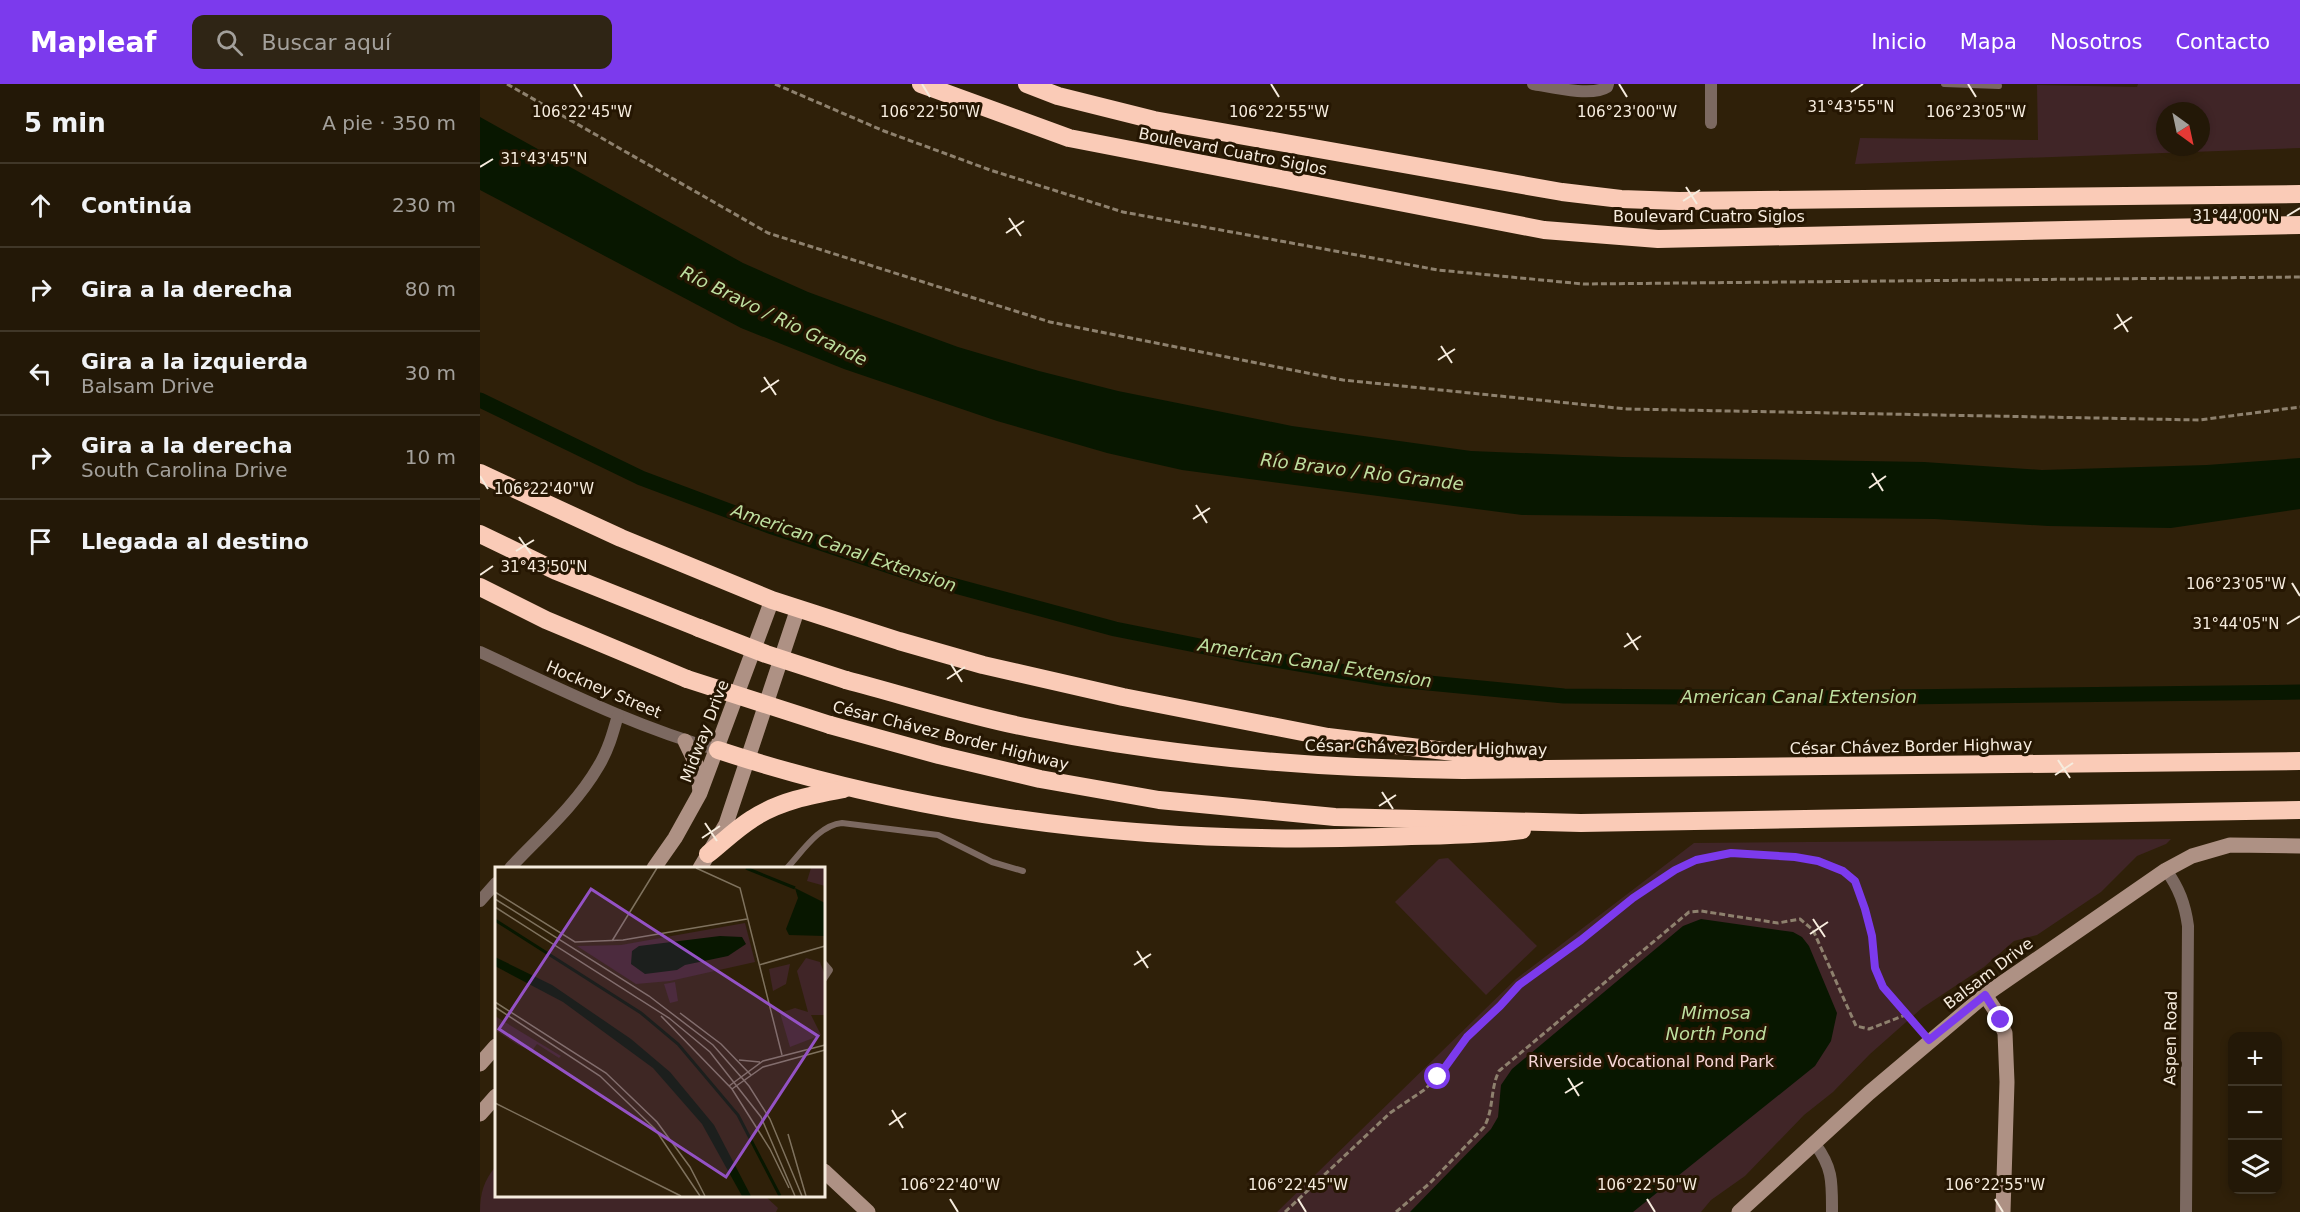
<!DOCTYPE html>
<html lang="es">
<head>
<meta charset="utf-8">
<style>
  body { margin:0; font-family:"DejaVu Sans",sans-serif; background:#2f2515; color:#f1f3f6 }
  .controls { position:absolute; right:18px; bottom:18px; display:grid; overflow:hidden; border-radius:12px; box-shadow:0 3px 9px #0003 }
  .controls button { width:54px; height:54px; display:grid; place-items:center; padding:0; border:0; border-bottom:2px solid #403728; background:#231807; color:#f1f3f6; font:30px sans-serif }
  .compass { position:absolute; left:1676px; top:18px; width:54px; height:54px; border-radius:50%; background:#231807; box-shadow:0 3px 9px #0003; rotate:147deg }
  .stop { position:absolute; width:18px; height:18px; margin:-14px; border:4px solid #7c3aed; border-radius:50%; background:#fff }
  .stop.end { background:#7c3aed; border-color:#fff; box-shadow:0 2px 6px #0008 }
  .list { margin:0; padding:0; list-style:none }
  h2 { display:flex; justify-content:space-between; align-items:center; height:78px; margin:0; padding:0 24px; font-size:26px }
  h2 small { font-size:20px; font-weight:400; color:#a3a09b }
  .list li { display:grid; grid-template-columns:39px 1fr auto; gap:18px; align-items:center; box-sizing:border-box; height:84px; padding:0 24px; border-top:2px solid #403728 }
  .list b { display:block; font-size:22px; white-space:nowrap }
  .list p { margin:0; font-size:20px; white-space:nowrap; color:#a3a09b }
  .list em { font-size:20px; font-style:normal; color:#a3a09b }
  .icon { flex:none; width:33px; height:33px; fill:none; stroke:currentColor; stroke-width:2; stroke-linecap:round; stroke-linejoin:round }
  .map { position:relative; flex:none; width:1820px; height:1128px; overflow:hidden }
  header { display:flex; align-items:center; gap:36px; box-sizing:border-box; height:84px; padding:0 30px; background:#7c3aed; color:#fff }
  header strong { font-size:28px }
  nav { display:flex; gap:33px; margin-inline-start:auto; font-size:21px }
  .search { width:420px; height:54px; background:#2f2515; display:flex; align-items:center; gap:15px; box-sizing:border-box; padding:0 21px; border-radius:12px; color:#a3a09b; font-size:22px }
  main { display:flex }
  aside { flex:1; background:#231807 }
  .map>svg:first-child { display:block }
</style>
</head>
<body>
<header>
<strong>Mapleaf</strong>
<div class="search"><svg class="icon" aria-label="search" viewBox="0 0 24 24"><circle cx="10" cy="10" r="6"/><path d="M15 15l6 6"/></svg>Buscar aquí</div>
<nav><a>Inicio</a><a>Mapa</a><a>Nosotros</a><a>Contacto</a></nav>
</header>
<main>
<aside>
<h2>5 min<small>A pie · 350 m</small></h2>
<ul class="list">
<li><svg class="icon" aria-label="ahead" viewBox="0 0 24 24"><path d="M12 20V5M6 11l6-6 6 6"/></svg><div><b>Continúa</b></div><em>230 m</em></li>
<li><svg class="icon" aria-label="right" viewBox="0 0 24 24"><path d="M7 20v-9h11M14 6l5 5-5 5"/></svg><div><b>Gira a la derecha</b></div><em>80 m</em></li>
<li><svg class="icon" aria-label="left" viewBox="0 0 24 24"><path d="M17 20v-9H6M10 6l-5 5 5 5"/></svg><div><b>Gira a la izquierda</b><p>Balsam Drive</p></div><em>30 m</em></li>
<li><svg class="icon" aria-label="right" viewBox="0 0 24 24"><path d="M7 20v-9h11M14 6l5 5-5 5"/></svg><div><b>Gira a la derecha</b><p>South Carolina Drive</p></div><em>10 m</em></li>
<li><svg class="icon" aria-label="arrive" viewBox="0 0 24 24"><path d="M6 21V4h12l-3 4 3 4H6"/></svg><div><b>Llegada al destino</b></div></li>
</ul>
</aside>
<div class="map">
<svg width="1820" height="1128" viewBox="0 0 1820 1128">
  <rect width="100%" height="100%" fill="#2f2009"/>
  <g fill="#402527" fill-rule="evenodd">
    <path d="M1658 0H1820V64L1375 80 1380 54 1558 56 1557 1 1657 3ZM1685 27H1721V63H1685Z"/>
    <path d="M1691 755 1686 760 1657 772 1621 808 1557 851 1534 857 1504 883 1442 924 1390 970 1353 1008 1324 1031 1265 1092 1231 1116 1221 1128H797L1036 895 1214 759Z"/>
    <path d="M968 774 1057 862 1006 911 915 818 959 775Z"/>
    <path d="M16 1082V1112H285L298 1124 296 1128H0C0 1109 4 1096 16 1082Z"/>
  </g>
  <g fill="#081700">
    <path d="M0 33 263 179 328 208 478 263 559 287 638 307 812 342 991 367 1142 373 1444 378 1562 386 1727 381 1820 374V425L1691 444 1568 442 1455 435 1042 431 702 386 627 369 517 337 364 285 261 244 0 106Z"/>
    <path d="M1221 835 1313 848 1322 853 1329 862 1357 929 1351 957 1335 982 1153 1128H930L1011 1045 1018 1033 1021 1001 1032 985 1203 842Z"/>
  </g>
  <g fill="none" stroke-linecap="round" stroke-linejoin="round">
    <path stroke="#081700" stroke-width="15" d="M0 316 161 394 292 443 442 493 635 545 760 570 907 595 1084 612 1343 614 1820 608"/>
    <g stroke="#8e816e" stroke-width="3" stroke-dasharray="6 3" stroke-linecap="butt">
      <path d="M27 0 288 149 570 238 863 296 1147 325 1719 336 1820 323"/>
      <path d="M295 0 404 47 510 86 643 128 958 186 1103 200 1820 193"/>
      <path d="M805 1128 910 1029 944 1006 958 993 987 953 1020 922 1039 901 1101 856 1153 814 1195 786 1216 775 1251 769 1315 773 1337 777 1363 787 1375 797 1385 825 1392 852 1395 884 1403 903 1441 948"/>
      <path d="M916 1128 950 1099 1004 1043C1014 1026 1010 1005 1019 987L1209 828 1221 827 1298 839 1320 835 1333 846 1376 942 1389 945 1428 930"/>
    </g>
    <g stroke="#7c6961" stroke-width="6">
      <path d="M1464 0 1519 2"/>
      <path d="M307 784C322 768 339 741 362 739L458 751 512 778 543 787"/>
      <path d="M344 879 350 886 344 895"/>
    </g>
    <g stroke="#7c6961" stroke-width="12">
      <path d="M1053 0C1071 3 1112 13 1127 3L1128 0"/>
      <path d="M1231 0V39"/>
      <path d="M0 568C78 604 155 643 238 666"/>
      <path d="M30 784C60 752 96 721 118 683 128 667 133 649 138 631"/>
      <path d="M1686 786C1699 804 1705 820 1708 842L1706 1128"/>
      <path d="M0 817 16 799"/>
      <path d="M1335 1060C1353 1084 1352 1098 1352 1128"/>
    </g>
    <g stroke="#ae9184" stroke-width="15">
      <path d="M205 657 217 682 220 708"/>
      <path d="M174 784 195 754 220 709 292 516"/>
      <path d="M220 784 246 740 318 524"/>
      <path d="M1505 911 1515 926 1525 949 1527 998 1523 1128"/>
      <path d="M0 980 16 962"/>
      <path d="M0 1030 16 1012"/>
      <path d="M344 1087 388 1128"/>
      <path d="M1259 1128 1389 1009 1505 911 1686 786 1712 772 1750 761 1820 762"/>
    </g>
    <g stroke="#facbb7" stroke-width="18">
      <path d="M441 0 589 54 1064 146 1178 155 1820 141"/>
      <path d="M547 0 578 12 674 36 1082 108 1141 115 1199 117 1820 110"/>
      <path d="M0 389 141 454 292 516 419 557 503 581 643 613 848 653 1040 676"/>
      <path d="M0 450 76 487 219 544"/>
      <path d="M0 503 66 536 207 595"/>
      <path d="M366 596C427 612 488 632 550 644 693 673 838 685 983 686L1820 677"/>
      <path d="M350 641 459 671 560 695 679 716 855 733 1101 739 1820 726"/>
      <path d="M238 666C451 736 678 761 902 753 949 751 996 752 1042 746"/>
      <path d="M228 770C242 759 256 745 272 735 299 717 332 711 364 705"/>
    </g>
    <g stroke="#facbb7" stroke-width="18">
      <path d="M219 544 286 570 366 596"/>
      <path d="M207 595 350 641"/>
    </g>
  </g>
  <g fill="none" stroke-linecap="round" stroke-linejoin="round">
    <path stroke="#7c3aed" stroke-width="8" d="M958 993 987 953 1020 922 1039 901 1101 856 1153 814 1195 786 1216 776 1251 769 1315 773 1338 777 1363 787 1375 797 1385 825 1392 852 1395 884 1403 903 1449 956 1505 911 1521 936"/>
  </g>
  <path fill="none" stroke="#f6ecde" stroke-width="2" d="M94 0 102 13M442 0 450 13M791 0 799 13M1139 0 1147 13M1488 0 1496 13M1371 8 1383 0M0 83 13 75M1206 103 1217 120M1203 117 1220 106M1807 132 1820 124M529 134 541 152M526 149 544 137M1637 230 1648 248M1634 245 1652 233M961 262 972 279M958 276 975 265M284 293 296 311M281 308 299 296M1392 389 1403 407M0 392 8 405M1389 404 1406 392M716 421 727 439M713 435 730 424M39 453 51 470M36 467 54 456M0 491 13 482M1812 499 1820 512M1807 540 1820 532M1147 549 1158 566M1144 563 1161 552M471 580 482 598M467 595 485 583M1578 676 1590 694M1575 691 1593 679M902 708 913 725M899 722 916 711M225 739 237 757M222 754 240 742M1333 835 1345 853M1330 850 1348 838M657 867 668 884M654 881 671 870M1088 994 1099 1012M1085 1009 1103 998M412 1026 423 1044M409 1041 426 1029M470 1115 478 1128M818 1115 826 1128M1167 1115 1175 1128M1515 1115 1523 1128"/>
  <g text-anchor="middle" stroke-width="6" stroke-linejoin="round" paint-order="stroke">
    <g font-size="16" fill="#f6ecde" stroke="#251602">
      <text transform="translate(753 67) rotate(11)" y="6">Boulevard Cuatro Siglos</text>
      <text x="1229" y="138">Boulevard Cuatro Siglos</text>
      <text transform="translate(124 605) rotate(23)" y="6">Hockney Street</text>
      <text transform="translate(224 647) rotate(-69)" y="6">Midway Drive</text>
      <text transform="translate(471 651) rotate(14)" y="6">César Chávez Border Highway</text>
      <text transform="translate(1431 662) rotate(-1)" y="6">César Chávez Border Highway</text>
      <text transform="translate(946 663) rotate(1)" y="6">César Chávez Border Highway</text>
      <text transform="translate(1508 889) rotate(-37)" y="6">Balsam Drive</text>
      <text transform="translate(1690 954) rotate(-89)" y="6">Aspen Road</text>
    </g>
    <g font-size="16" fill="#f6d6d7" stroke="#251602">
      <text x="1171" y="983">Riverside Vocational Pond Park</text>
    </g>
    <g font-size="18" font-style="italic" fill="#bedfa0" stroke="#251602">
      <text transform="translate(294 232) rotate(26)" y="6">Río Bravo / Rio Grande</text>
      <text transform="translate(882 388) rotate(7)" y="6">Río Bravo / Rio Grande</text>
      <text transform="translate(364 464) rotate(19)" y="6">American Canal Extension</text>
      <text transform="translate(835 579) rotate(9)" y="6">American Canal Extension</text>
      <text x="1319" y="619">American Canal Extension</text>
      <text x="1236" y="935">Mimosa<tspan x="1236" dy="21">North Pond</tspan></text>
    </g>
  </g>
  <g transform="translate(15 783)">
    <rect width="330" height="330" fill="#2f2009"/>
    <path d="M316 1H330V19L312 14ZM250 56 260 95 175 114 141 117 82 79 126 78ZM311 91 325 95 330 108V148H316L326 168 295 180 285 146 300 141 313 145 302 104ZM295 97 291 117 278 124 274 102ZM180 115 183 134 175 136 169 117ZM0 149 66 189 64 191 42 177 37 184 23 178 0 163Z" fill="#402527"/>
    <path d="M300 21 330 36V69L294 68 291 62 303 31ZM225 69 247 70 251 77 233 89 190 98 182 103 150 107 136 97 137 84 144 79ZM0 90 57 118 136 172 175 205 219 258 256 329H247L207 257 158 201 68 135 0 99Z" fill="#081700"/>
    <path fill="none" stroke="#081700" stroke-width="3" d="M251 1 300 21M0 53 146 146 183 177 243 248 285 329"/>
    <path fill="none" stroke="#7f725e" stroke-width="1.5" d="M201 1 245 21 287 188M0 25 80 75 128 73 252 52M0 32 154 129 218 178 254 219 275 252 307 329M0 40 174 151 215 185 266 250 300 329M117 74 162 1M264 98 330 79M0 135 111 206 162 255 195 300 210 329M0 140 105 209 160 262 205 329M185 146 226 177 256 208M166 149 237 222 275 282 294 321M244 193 265 195M234 219 268 194 330 178M237 222 268 200 330 183M0 236 186 329M293 267 311 329"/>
    <path fill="#9452c5" fill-opacity="0.15" stroke="#9452c5" stroke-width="3" d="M96 22 323 169 231 310 4 162Z"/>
    <rect width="330" height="330" fill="none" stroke="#f6ecde" stroke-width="3"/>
  </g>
  <g font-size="15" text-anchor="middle" fill="#f6ecde" stroke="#251602" stroke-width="6" stroke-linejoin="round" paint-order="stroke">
    <text x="1371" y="28">31°43'55"N</text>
    <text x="102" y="33">106°22'45"W</text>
    <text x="450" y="33">106°22'50"W</text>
    <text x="799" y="33">106°22'55"W</text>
    <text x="1147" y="33">106°23'00"W</text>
    <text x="1496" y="33">106°23'05"W</text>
    <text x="64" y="80">31°43'45"N</text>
    <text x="1756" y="137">31°44'00"N</text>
    <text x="64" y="410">106°22'40"W</text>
    <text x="64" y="488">31°43'50"N</text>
    <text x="1756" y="505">106°23'05"W</text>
    <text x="1756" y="545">31°44'05"N</text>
    <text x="470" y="1106">106°22'40"W</text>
    <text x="818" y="1106">106°22'45"W</text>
    <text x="1167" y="1106">106°22'50"W</text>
    <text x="1515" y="1106">106°22'55"W</text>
  </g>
</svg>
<div class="controls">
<button>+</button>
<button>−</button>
<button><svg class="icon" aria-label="layers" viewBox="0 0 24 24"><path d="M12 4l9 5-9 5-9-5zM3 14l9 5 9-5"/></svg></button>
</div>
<svg class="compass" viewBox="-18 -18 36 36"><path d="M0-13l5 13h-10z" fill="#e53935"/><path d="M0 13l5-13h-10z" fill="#a3a09b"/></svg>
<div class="stop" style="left:958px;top:993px"></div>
<div class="stop end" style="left:1521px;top:936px"></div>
</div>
</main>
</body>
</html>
